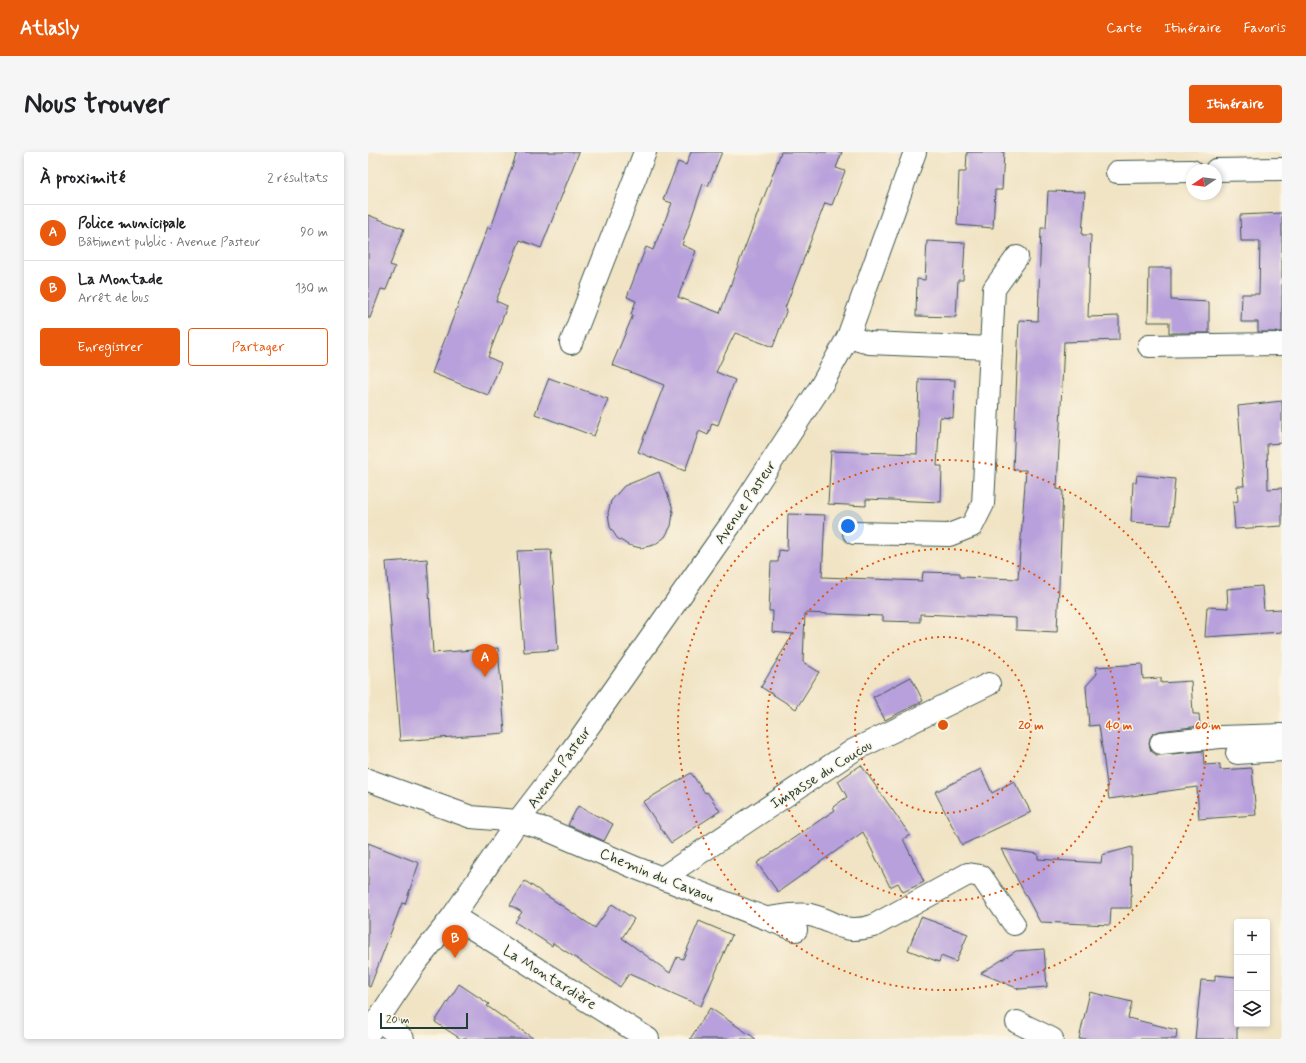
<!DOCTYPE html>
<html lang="fr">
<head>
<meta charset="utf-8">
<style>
  body { margin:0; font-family:Mynerve,sans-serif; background:#f6f6f6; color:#202124 }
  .controls { position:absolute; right:12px; bottom:12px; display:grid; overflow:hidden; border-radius:4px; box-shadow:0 2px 6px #0003 }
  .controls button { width:36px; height:36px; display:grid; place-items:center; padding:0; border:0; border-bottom:1px solid #e0e0e0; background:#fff; color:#202124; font:20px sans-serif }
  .compass { position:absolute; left:818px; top:12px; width:36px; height:36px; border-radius:50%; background:#fff; box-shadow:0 2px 6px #0003; rotate:257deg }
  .scale { position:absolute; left:12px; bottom:10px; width:88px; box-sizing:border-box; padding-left:4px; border:2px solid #1f3d34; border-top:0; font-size:11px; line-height:14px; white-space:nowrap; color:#1f3d34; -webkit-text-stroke:3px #fcf5e5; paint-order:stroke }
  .you { position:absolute; left:480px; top:374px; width:14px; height:14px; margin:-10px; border:3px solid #fff; border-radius:50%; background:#1a73e8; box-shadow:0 0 0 6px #1a73e833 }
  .badge { display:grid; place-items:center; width:26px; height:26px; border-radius:50%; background:#ea580c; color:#fff; font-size:13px; font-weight:700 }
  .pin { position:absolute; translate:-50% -33px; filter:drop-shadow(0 1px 2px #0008) }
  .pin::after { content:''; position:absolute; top:21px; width:14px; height:12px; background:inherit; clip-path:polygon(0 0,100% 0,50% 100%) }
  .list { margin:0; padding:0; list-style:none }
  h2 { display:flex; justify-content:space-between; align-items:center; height:52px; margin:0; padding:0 16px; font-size:17px }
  h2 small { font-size:13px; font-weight:400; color:#757577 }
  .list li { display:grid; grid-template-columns:26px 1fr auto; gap:12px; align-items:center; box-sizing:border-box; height:56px; padding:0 16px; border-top:1px solid #e0e0e0 }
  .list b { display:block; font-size:15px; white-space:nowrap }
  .list p { margin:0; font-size:13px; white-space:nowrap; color:#757577 }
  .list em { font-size:13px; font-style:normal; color:#757577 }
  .actions { display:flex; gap:8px; padding:12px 16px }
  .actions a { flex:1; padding:9px 0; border:1px solid #ea580c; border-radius:4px; text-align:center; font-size:14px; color:#ea580c }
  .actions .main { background:#ea580c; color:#fff }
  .icon { flex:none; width:22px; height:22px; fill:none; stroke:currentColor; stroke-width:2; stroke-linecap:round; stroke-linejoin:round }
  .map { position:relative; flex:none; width:914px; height:887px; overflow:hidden; border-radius:4px }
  header { display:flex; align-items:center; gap:24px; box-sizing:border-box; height:56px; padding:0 20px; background:#ea580c; color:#fff }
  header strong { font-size:19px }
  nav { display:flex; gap:22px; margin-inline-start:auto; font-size:14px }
  .intro { display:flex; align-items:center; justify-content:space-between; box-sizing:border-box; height:96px; padding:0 24px }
  h1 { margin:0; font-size:28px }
  .button { padding:10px 18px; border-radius:4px; background:#ea580c; color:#fff; font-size:14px; font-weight:700 }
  main { display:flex; gap:24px; padding:0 24px }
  aside { flex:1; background:#fff; border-radius:4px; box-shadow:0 2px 6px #0003 }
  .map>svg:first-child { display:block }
</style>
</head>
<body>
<header>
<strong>Atlasly</strong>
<nav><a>Carte</a><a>Itinéraire</a><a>Favoris</a></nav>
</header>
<div class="intro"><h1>Nous trouver</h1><a class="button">Itinéraire</a></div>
<main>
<aside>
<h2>À proximité<small>2 résultats</small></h2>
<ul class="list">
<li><span class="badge">A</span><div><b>Police municipale</b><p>Bâtiment public · Avenue Pasteur</p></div><em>90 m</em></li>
<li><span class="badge">B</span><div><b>La Montade</b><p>Arrêt de bus</p></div><em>130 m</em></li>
</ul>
<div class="actions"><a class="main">Enregistrer</a><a>Partager</a></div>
</aside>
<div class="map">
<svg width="914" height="887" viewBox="0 0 914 887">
  <rect width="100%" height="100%" fill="#fcf5e5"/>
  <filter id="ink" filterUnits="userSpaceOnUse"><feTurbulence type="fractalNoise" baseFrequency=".025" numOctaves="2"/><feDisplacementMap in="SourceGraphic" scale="8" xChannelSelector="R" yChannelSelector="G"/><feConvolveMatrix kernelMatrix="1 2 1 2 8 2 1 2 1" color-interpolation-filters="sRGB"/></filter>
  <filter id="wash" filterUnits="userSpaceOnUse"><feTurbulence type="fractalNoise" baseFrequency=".012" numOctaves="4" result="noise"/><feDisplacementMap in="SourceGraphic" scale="16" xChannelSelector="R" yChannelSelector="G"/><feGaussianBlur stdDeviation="0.9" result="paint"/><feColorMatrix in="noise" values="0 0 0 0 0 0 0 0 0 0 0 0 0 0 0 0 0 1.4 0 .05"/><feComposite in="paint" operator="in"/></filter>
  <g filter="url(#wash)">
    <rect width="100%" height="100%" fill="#f1e4c5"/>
    <g id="blocks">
      <g fill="#b8a0dc">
        <path d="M149 0H211L173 96 152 88 128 149 139 154 120 205 133 211 120 243 64 221 120 75 123 76Z"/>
        <path d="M323 0H354L340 34 335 32 314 93 328 99 310 145 352 161 413 0H474L468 16 477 19 464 53 457 51 417 156 419 157 405 195 367 181 348 220 367 228 350 273 344 271 340 283 331 279 317 319 270 300 296 233 244 213 265 163 263 162 268 149 259 145 278 95 285 98 304 51 295 48 310 10 318 13Z"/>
        <path d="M599 0H636L634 38H627L625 76 589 73 591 20H598Z"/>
        <path d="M680 39 717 40 714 83H723L720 165 751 164V188L696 190 689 337 695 338 689 480 648 478V466L552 462V470L515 469V464L437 461 435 510 451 520 428 557 393 535 425 482 404 480 405 459H401L403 410H410L411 398 419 399 420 362 457 363 454 425 554 429 555 420 592 421V425L650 427 658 318H645L651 168 670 169 673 76H678Z"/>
        <path d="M914 61V180H890V170H873L874 142H891L892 89H873L872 63Z"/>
        <path d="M0 63 36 77 22 113 27 115 18 138 13 137 2 166H0Z"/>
        <path d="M559 89 597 91 595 128H590L588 165 548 164 549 127 557 128Z"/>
        <path d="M781 116H803V148L841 150V181H801V170H780Z"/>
        <path d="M181 226 240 247 226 284 167 262Z"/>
        <path d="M551 227 587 228 585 266 572 265 569 314H574L573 350 498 347V354L460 352 463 299 549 302Z"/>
        <path d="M914 249V291L899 292 900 337 914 336V374L867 377 865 350 870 349 869 334H876L870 254Z"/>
        <path d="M291 320 304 354 305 361 303 374 297 385 286 393 273 396 260 393 249 386 242 375 240 361 243 349 256 334Z"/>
        <path d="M769 323 807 327 803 373 763 370 765 330 768 331Z"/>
        <path d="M183 398 190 498 156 500 149 399Z"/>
        <path d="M59 407 65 501 130 496 137 581 32 589 18 410Z"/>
        <path d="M894 434 896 458 914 457V480L837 485 839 455 860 456 859 437Z"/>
        <path d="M774 512 775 527 793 526V531L823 529 825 562H831L832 574 792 579 785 581 782 586 781 592 783 599 788 603H794L835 599 836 613 852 612V618L884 616 888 663 831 667 829 635 741 647 731 573 721 574 718 534 729 522 728 515Z"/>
        <path d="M543 525 555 549 517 568 505 545Z"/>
        <path d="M493 613 542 683 535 687 556 730 535 740 530 731 522 735 495 680 410 740 389 711 467 658 465 655 479 645 470 629Z"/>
        <path d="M613 617 624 641 646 629 663 660 594 693 567 640Z"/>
        <path d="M323 621 337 641 339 640 352 659 303 691 275 650Z"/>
        <path d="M210 654 245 672 236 689 200 673Z"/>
        <path d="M0 691 51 711 37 752 34 751 2 835 0 834Z"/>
        <path d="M764 695 763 756H743L742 773 672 770 633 697 670 702V707L733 711 734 703Z"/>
        <path d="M157 729 227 776 244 752 266 767 254 786 302 821 309 805 315 807 331 769 364 783 333 854 261 822 252 835 185 791 184 794 147 770 154 760 142 753Z"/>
        <path d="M553 765 600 782 588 810 573 804 571 810 540 798Z"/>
        <path d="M676 797 679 835 651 837 613 821 648 799Z"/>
        <path d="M847 823 869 825V887H827L833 828 847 829Z"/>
        <path d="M91 832 121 852 119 854 166 887H93L67 870Z"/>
        <path d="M722 840 764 850 760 866 809 878 808 887H711Z"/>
        <path d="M342 856 388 887H322Z"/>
      </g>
    </g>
  </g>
  <g filter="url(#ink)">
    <use href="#blocks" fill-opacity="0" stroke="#3e564a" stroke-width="1"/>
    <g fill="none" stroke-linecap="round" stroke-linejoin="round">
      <defs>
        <g id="minor">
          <path d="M848 18 914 17"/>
          <path d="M749 20 824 19"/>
          <path d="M480 185 501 191 623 196"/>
          <path d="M203 191 277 0"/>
          <path d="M781 194 914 192"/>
          <path d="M486 381 581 383 604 374 615 352 626 137 649 105"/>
          <path d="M793 591 852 585 914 583"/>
          <path d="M869 601 914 598"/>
          <path d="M0 628 103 665 150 669 177 677 268 716 428 778"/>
          <path d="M294 726 486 598 621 532"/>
          <path d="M85 764 280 887"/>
          <path d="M401 766C415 764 428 761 442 763 469 769 473 783 505 774L600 722 613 724 646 772"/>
          <path d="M10 867 35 887"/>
          <path d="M649 870 684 887"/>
          <path d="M0 882 47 812 85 764 150 669 199 605 363 372 453 234 480 185 547 0"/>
        </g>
      </defs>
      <use href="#minor" stroke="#3e564a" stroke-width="24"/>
      <use href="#minor" stroke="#fff" stroke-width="22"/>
    </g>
  </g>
  <g fill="none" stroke="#de580e" stroke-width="2" stroke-dasharray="2 4">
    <circle cx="575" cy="573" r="88"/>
    <circle cx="575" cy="573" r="176"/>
    <circle cx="575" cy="573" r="265"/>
  </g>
  <g text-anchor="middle" stroke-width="3" stroke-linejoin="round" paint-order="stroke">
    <g font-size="15" fill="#1f3d34" stroke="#fcf5e5">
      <text transform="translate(377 350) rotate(-56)" y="5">Avenue Pasteur</text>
      <text transform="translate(191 615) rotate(-54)" y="5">Avenue Pasteur</text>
      <text transform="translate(453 622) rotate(-32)" y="5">Impasse du Coucou</text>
      <text transform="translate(289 723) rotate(22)" y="5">Chemin du Cavaou</text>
      <text transform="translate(182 825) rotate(32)" y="5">La Montardière</text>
    </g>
  </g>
  <circle cx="575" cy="573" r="6" fill="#de580e" stroke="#fcf5e5" stroke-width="2"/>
  <g font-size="12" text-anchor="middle" font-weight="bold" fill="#de580e" stroke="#fcf5e5" stroke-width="3" stroke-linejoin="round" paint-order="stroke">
    <text x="663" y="577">20 m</text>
    <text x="751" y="577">40 m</text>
    <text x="840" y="577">60 m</text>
  </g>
</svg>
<div class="controls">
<button>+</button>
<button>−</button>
<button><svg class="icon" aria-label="layers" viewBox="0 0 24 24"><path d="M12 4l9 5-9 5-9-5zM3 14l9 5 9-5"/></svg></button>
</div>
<svg class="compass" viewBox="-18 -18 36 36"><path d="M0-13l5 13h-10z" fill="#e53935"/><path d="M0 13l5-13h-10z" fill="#757577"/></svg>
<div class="scale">20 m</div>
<div class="you"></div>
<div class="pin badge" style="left:117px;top:525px">A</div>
<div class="pin badge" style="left:87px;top:806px">B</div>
</div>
</main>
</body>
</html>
